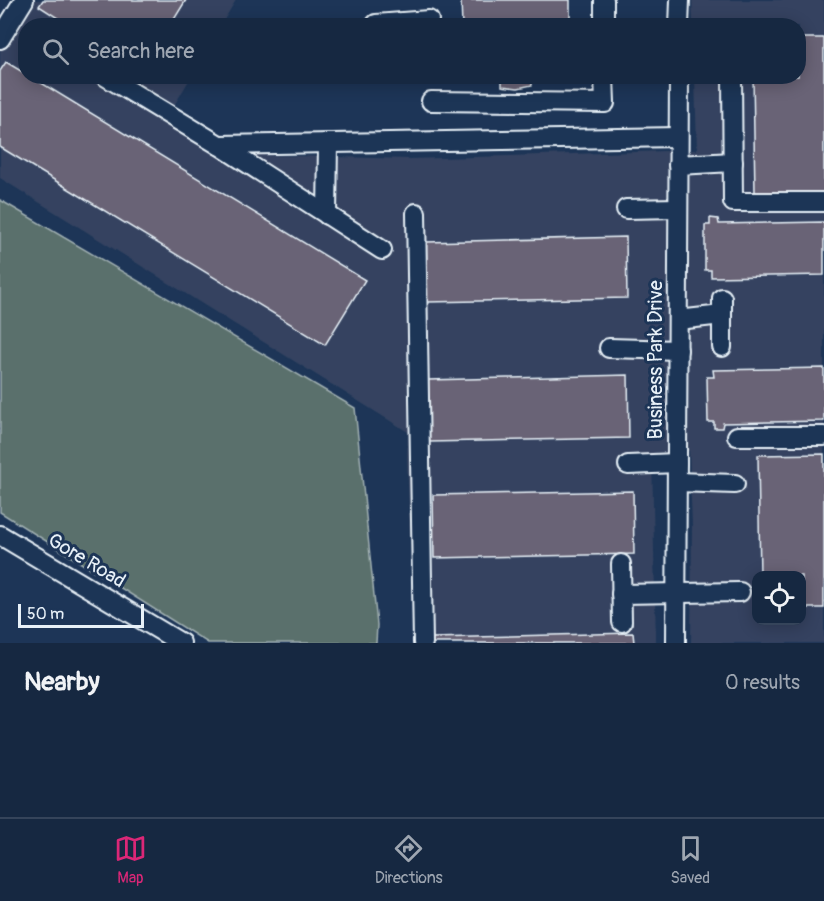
<!DOCTYPE html>
<html lang="en">
<head>
<meta charset="utf-8">
<style>
  body { margin:0; font-family:Pangolin,sans-serif; background:#23344c; color:#f1f3f6 }
  .controls { position:absolute; right:18px; bottom:18px; display:grid; overflow:hidden; border-radius:12px; box-shadow:0 3px 15px #0003 }
  .controls button { width:54px; height:54px; display:grid; place-items:center; padding:0; border:0; border-bottom:2px solid #35445a; background:#162841; color:#f1f3f6; font:30px sans-serif }
  .scale { position:absolute; left:18px; bottom:15px; width:126px; box-sizing:border-box; padding-left:6px; border:3px solid #e8f1f8; border-top:0; font-size:16px; line-height:21px; white-space:nowrap; color:#e8f1f8; -webkit-text-stroke:4px #1d3557; paint-order:stroke }
  .list { margin:0; padding:0; list-style:none }
  h2 { display:flex; justify-content:space-between; align-items:center; height:78px; margin:0; padding:0 24px; font-size:26px }
  h2 small { font-size:20px; font-weight:400; color:#9ea6b1 }
  .icon { flex:none; width:33px; height:33px; fill:none; stroke:currentColor; stroke-width:2; stroke-linecap:round; stroke-linejoin:round }
  .map { position:relative; flex:none; width:824px; height:643px; overflow:hidden }
  .search { position:absolute; background:#162841; box-shadow:0 3px 15px #0003; left:18px; right:18px; top:18px; height:66px; display:flex; align-items:center; gap:15px; box-sizing:border-box; padding:0 21px; border-radius:24px; color:#9ea6b1; font-size:22px }
  .sheet { height:174px; background:#162841 }
  nav { display:flex; justify-content:space-around; align-items:center; box-sizing:border-box; height:84px; border-top:2px solid #35445a; background:#162841; font-size:16px; color:#9ea6b1 }
  nav a { display:grid; justify-items:center; gap:3px }
  nav .on { color:#db2777 }
  .map>svg:first-child { display:block }
</style>
</head>
<body>
<div class="map">
<svg width="824" height="643" viewBox="0 0 824 643">
  <rect width="100%" height="100%" fill="#1d3557"/>
  <filter id="ink" filterUnits="userSpaceOnUse"><feTurbulence type="fractalNoise" baseFrequency=".0167" numOctaves="2"/><feDisplacementMap in="SourceGraphic" scale="12" xChannelSelector="R" yChannelSelector="G"/><feConvolveMatrix kernelMatrix="1 2 1 2 8 2 1 2 1" color-interpolation-filters="sRGB"/></filter>
  <g filter="url(#ink)">
    <path fill="#344360" fill-rule="evenodd" d="M15 0H236L221 25 26 26V76L191 77 165 121 225 154 409 159 697 150 695 77 798 76V26L693 25 692 0H824V643H691L692 525 689 451 652 456 656 643H414L407 460 408 432 0 178V26ZM756 576H802V620H756Z"/>
    <path fill="#5a706c" stroke="#a1b0b2" stroke-width="1.5" d="M0 200 355 408 377 625 376 643H208L0 512Z"/>
    <g fill="#696476" stroke="#e8f1f8" stroke-width="1.5">
      <path d="M43 0H186L170 26H70L39 6Z"/>
      <path d="M461 0H570V26H462Z"/>
      <path d="M798 38H824V192H755L753 76H798Z"/>
      <path d="M6 62 26 74V76H30L365 280 325 345 0 147V71Z"/>
      <path d="M463 76H559L532 77V85L518 88 502 86V78L463 79Z"/>
      <path d="M710 218 718 219 719 224 824 222V275L711 277V270H705V225H710Z"/>
      <path d="M626 237 627 298 427 302 426 242Z"/>
      <path d="M824 368V421L723 423 722 428H714V422H708L707 377H714L713 370Z"/>
      <path d="M628 375 629 438 429 442 428 380Z"/>
      <path d="M824 454V608H802V576H760L758 455Z"/>
      <path d="M633 491 634 554 434 558 433 495Z"/>
      <path d="M633 633 634 643H432V638Z"/>
    </g>
    <g fill="none" stroke-linecap="round" stroke-linejoin="round">
      <defs>
        <g id="minor">
          <path d="M604 0V26"/>
          <path d="M376 24 429 20"/>
          <path d="M679 26 680 0"/>
          <path d="M0 39 24 0"/>
          <path d="M105 76 219 145 382 250"/>
          <path d="M732 76 733 202H824"/>
          <path d="M431 101 605 103 604 76"/>
          <path d="M219 145 678 137"/>
          <path d="M678 165 733 162"/>
          <path d="M626 209 677 208"/>
          <path d="M416 213 423 643"/>
          <path d="M327 215 328 143"/>
          <path d="M722 298V347"/>
          <path d="M678 320 722 315"/>
          <path d="M609 348 678 350"/>
          <path d="M737 436H824"/>
          <path d="M628 465 677 463"/>
          <path d="M677 482 735 484"/>
          <path d="M0 535 181 643"/>
          <path d="M621 564 622 622"/>
          <path d="M621 594 740 592"/>
          <path d="M676 643 679 76"/>
        </g>
      </defs>
      <use href="#minor" stroke="#e8f1f8" stroke-width="22"/>
      <use href="#minor" stroke="#1d3557" stroke-width="18"/>
    </g>
  </g>
  <g text-anchor="middle" stroke-width="6" stroke-linejoin="round" paint-order="stroke">
    <g font-size="20" fill="#e8f1f8" stroke="#1d3557">
      <text transform="translate(655 360) rotate(-90)" y="7">Business Park Drive</text>
      <text transform="translate(87 560) rotate(31)" y="7">Gore Road</text>
    </g>
  </g>
</svg>
<div class="controls">
<button><svg class="icon" aria-label="locate" viewBox="0 0 24 24"><circle cx="12" cy="12" r="6"/><path d="M12 2v4M12 18v4M2 12h4M18 12h4"/></svg></button>
</div>
<div class="scale">50 m</div>
<div class="search"><svg class="icon" aria-label="search" viewBox="0 0 24 24"><circle cx="10" cy="10" r="6"/><path d="M15 15l6 6"/></svg>Search here</div>
</div>
<section class="sheet">
<h2>Nearby<small>0 results</small></h2>
<ul class="list">
</ul>
</section>
<nav>
<a class="on"><svg class="icon" aria-label="map" viewBox="0 0 24 24"><path d="M3 6l6-2 6 2 6-2v14l-6 2-6-2-6 2zM9 4v14M15 6v14"/></svg>Map</a>
<a><svg class="icon" aria-label="directions" viewBox="0 0 24 24"><path d="M12 3l9 9-9 9-9-9zM9 14v-3h6M13 9l2 2-2 2"/></svg>Directions</a>
<a><svg class="icon" aria-label="saved" viewBox="0 0 24 24"><path d="M7 4h10v16l-5-4-5 4z"/></svg>Saved</a>
</nav>
</body>
</html>
